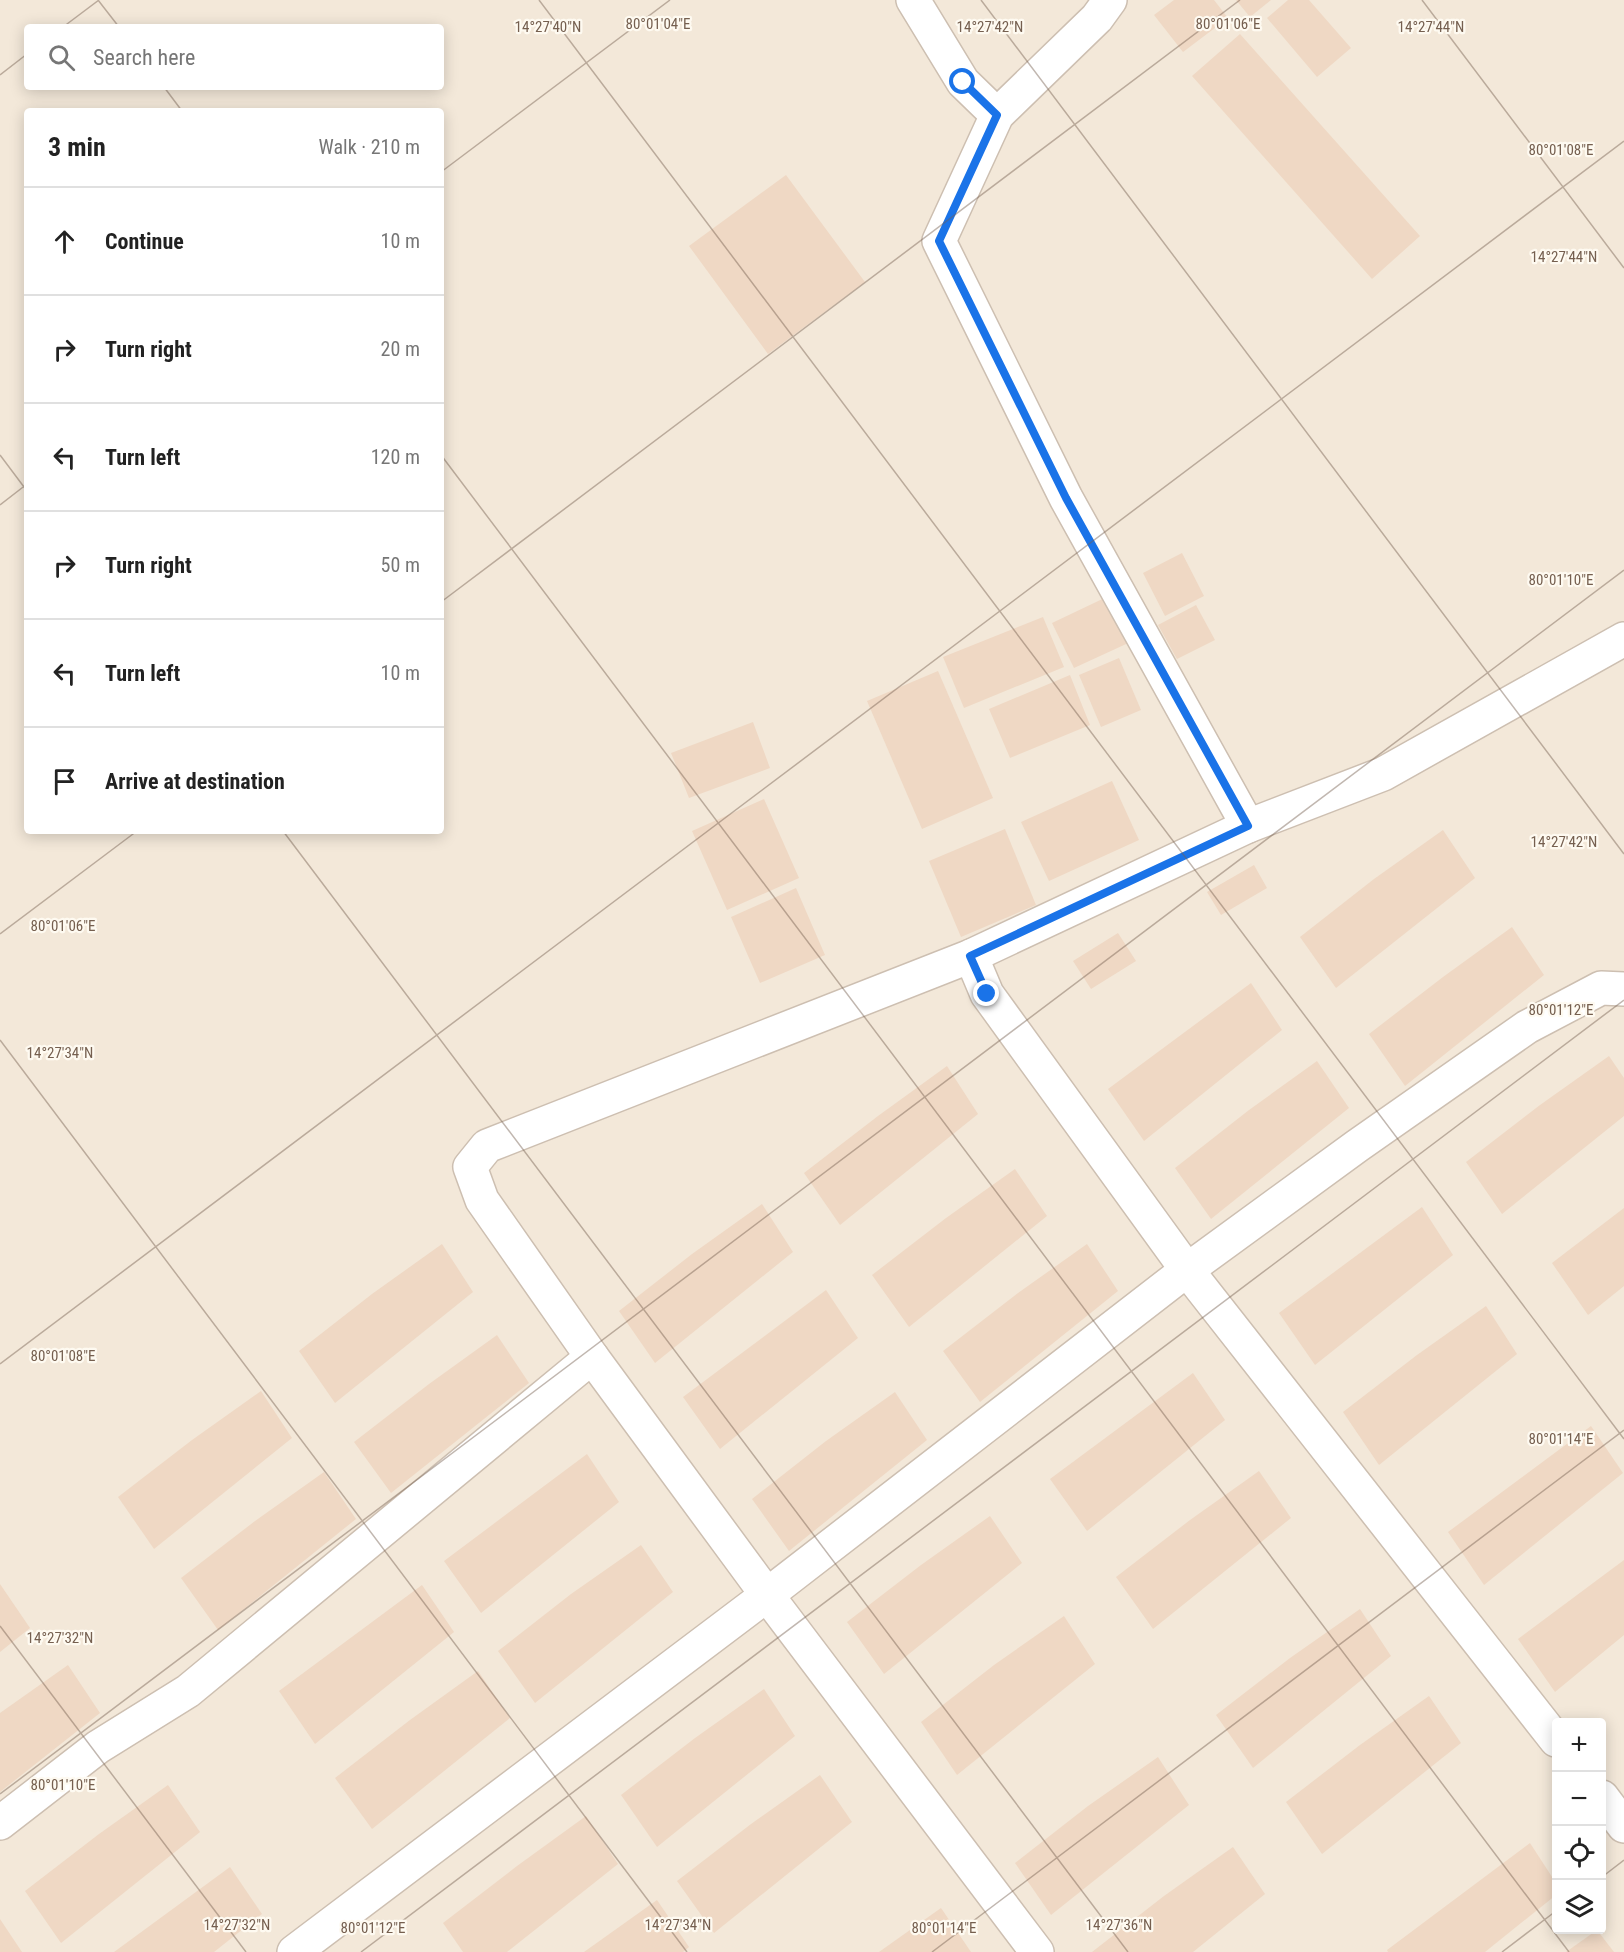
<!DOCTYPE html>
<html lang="en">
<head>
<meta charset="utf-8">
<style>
  body { margin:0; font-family:"Roboto Condensed",sans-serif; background:#f2f2f2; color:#222 }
  .controls { position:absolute; right:18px; bottom:18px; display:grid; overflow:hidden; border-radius:6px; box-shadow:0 3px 15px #0003 }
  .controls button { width:54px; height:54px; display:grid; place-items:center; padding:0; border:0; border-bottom:2px solid #e0e0e0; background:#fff; color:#222; font:30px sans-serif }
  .stop { position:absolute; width:18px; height:18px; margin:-14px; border:4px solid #1a73e8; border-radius:50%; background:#fff }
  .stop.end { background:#1a73e8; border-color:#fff; box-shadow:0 2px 6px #0008 }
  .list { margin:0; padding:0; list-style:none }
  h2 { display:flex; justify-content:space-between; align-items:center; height:78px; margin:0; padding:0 24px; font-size:26px }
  h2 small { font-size:20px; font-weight:400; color:#767676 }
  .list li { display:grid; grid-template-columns:39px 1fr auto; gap:18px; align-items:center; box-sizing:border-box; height:108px; padding:0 24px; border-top:2px solid #e0e0e0 }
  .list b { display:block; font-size:22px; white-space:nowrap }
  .list em { font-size:20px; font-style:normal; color:#767676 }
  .icon { flex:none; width:33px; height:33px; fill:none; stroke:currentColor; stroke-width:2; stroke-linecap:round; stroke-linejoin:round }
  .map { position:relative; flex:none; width:1624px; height:1952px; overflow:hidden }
  .search { position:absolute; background:#fff; box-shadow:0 3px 15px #0003; left:24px; top:24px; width:420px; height:66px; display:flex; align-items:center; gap:15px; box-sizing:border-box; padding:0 21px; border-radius:6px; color:#767676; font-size:22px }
  .panel { position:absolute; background:#fff; box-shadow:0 3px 15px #0003; left:24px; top:108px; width:420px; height:726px; border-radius:6px }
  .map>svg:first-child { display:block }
</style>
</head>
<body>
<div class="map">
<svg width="1624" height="1952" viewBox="0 0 1624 1952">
  <rect width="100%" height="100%" fill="#fbf6eb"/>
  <path fill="#f3e8d9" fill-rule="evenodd" d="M0 0H1624V1952H0ZM27 27H441V87H27ZM27 111H441V831H27ZM1556 1722H1602V1930H1556Z"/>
  <g fill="#efd8c4">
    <path d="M1174 0H1214L1228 18 1183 52 1154 15Z"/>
    <path d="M1236 0H1271L1250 17Z"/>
    <path d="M1288 0H1309L1351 48 1317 77 1267 18Z"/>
    <path d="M1240 34 1420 236 1372 279 1192 76Z"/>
    <path d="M786 175 865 282 768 354 689 246Z"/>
    <path d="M1182 553 1204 596 1165 616 1143 573Z"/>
    <path d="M1115 593 1137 639 1074 668 1052 623Z"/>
    <path d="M1196 605 1215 640 1177 659 1158 625Z"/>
    <path d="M1043 617 1064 667 964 708 943 657Z"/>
    <path d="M1119 658 1141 710 1101 727 1079 675Z"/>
    <path d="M938 671 993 798 922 829 867 701Z"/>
    <path d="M1070 675 1090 725 1010 758 989 709Z"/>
    <path d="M753 722 770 768 689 798 671 753Z"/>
    <path d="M1112 781 1139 840 1049 881 1021 822Z"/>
    <path d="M764 799 799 878 727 910 692 831Z"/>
    <path d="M1005 829 1036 905 961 937 929 861Z"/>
    <path d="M1443 830 1475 878 1336 988 1300 937 1374 879Z"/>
    <path d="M1254 865 1267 888 1221 915 1207 892Z"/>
    <path d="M796 888 825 955 760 983 731 917Z"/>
    <path d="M1512 927 1544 975 1405 1086 1369 1034 1443 977Z"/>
    <path d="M1118 933 1136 961 1091 989 1073 961Z"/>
    <path d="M1251 983 1282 1030 1144 1141 1108 1089Z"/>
    <path d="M1609 1056 1624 1078V1116L1502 1214 1466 1162 1540 1105Z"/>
    <path d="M1317 1061 1349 1108 1211 1219 1175 1168 1249 1110Z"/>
    <path d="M947 1066 978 1114 840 1225 804 1173 878 1116Z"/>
    <path d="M1015 1169 1047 1216 909 1327 872 1275 946 1218Z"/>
    <path d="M762 1204 793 1252 655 1363 619 1311 692 1254Z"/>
    <path d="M1422 1207 1453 1255 1315 1365 1279 1313Z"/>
    <path d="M1624 1208V1286L1588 1315 1552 1263Z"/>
    <path d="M442 1244 473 1292 335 1403 299 1351 372 1294Z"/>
    <path d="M1087 1244 1118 1291 980 1402 943 1351 1018 1293Z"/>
    <path d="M826 1290 858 1338 720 1449 683 1397Z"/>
    <path d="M1486 1306 1517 1354 1379 1465 1343 1412 1417 1355Z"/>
    <path d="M497 1335 529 1383 391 1493 354 1442 429 1384Z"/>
    <path d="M1193 1373 1225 1420 1087 1531 1050 1479Z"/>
    <path d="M261 1391 292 1438 154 1549 118 1497 192 1440Z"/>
    <path d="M895 1392 927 1440 789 1551 752 1499 826 1441Z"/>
    <path d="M1591 1426 1623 1473 1484 1585 1448 1532Z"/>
    <path d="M587 1454 619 1502 481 1613 444 1561Z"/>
    <path d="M1259 1471 1291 1518 1153 1629 1116 1577 1190 1520Z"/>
    <path d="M324 1472 356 1519 218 1630 181 1578 255 1521Z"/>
    <path d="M990 1516 1022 1563 884 1674 847 1622 921 1565Z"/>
    <path d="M641 1545 673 1592 535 1703 498 1651 571 1594Z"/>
    <path d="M1624 1560V1635L1555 1692 1518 1639Z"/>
    <path d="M0 1584 30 1628 0 1652Z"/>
    <path d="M422 1585 454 1632 315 1744 279 1691Z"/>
    <path d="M1360 1609 1391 1656 1253 1768 1216 1715 1290 1658Z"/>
    <path d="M1064 1616 1095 1664 957 1775 921 1722 994 1665Z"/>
    <path d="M68 1665 100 1713 0 1792V1713Z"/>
    <path d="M478 1671 510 1718 372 1829 335 1778 410 1720Z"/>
    <path d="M764 1689 795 1736 657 1847 621 1795 695 1738Z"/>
    <path d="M1429 1696 1461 1743 1322 1854 1286 1802 1360 1745Z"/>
    <path d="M1158 1757 1189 1805 1051 1915 1015 1863 1088 1806Z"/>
    <path d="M820 1775 852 1822 714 1933 677 1881 751 1824Z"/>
    <path d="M168 1785 200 1832 61 1943 25 1891 99 1834Z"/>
    <path d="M586 1816 618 1864 507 1952H463L443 1923 517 1866Z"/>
    <path d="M1530 1843 1556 1883V1895L1485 1952H1388L1387 1950Z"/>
    <path d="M1233 1847 1265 1894 1193 1952H1092L1164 1896Z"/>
    <path d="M230 1867 262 1914 214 1952H114Z"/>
    <path d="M657 1900 689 1947 683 1952H584Z"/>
    <path d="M941 1908 971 1952H879Z"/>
    <path d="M0 1919 22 1952H0Z"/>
    <path d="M1597 1930 1614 1952H1566Z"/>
  </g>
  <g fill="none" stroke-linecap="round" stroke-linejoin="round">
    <defs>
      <g id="minor">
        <path d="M913 0 963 82 997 115"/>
        <path d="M1110 0 1097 18 997 115 939 241 1066 498 1248 826"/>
        <path d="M971 956 987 994 1187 1270 1556 1740"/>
        <path d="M1602 1797 1624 1826"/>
        <path d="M0 1823 98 1747 188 1691 592 1357"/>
        <path d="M294 1952 767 1595 1187 1270 1357 1146 1527 1027 1601 988 1624 989"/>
        <path d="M1037 1952 767 1595 592 1357 482 1200 470 1167 487 1146 971 956 1248 826 1383 774 1624 639"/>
      </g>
    </defs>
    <use href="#minor" stroke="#cdbfb1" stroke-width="36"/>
    <use href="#minor" stroke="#fff" stroke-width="33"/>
  </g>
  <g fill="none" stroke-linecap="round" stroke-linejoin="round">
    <path stroke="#1a73e8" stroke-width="8" d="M963 82 997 115 939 241 1066 498 1248 826 970 956 987 994"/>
  </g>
  <path fill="none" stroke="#755f4f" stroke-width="1.5" stroke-opacity="0.45" d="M98 0 119 27M539 0 1624 1439M981 0 1624 854M1422 0 1624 268M63 27 99 0M0 75 27 54M164 87 182 111M441 172 670 0M0 455 27 491M441 455 1569 1952M0 505 27 484M441 602 1240 0M283 831 1128 1952M0 934 137 831M0 1040 687 1952M0 1364 1624 141M0 1626 246 1952M0 1794 1624 570M1602 1877 1624 1860M361 1952 1624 1000M932 1952 1624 1430M1502 1952 1556 1911"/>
  <g font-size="15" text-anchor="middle" fill="#755f4f" stroke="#fefaf1" stroke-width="4.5" stroke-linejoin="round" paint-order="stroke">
    <text x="658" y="29">80°01'04"E</text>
    <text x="1228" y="29">80°01'06"E</text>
    <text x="548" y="32">14°27'40"N</text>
    <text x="990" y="32">14°27'42"N</text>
    <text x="1431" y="32">14°27'44"N</text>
    <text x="1561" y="155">80°01'08"E</text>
    <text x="1564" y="262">14°27'44"N</text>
    <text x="1561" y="585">80°01'10"E</text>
    <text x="1564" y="847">14°27'42"N</text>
    <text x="63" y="931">80°01'06"E</text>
    <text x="1561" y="1015">80°01'12"E</text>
    <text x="60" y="1058">14°27'34"N</text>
    <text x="63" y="1361">80°01'08"E</text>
    <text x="1561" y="1444">80°01'14"E</text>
    <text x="60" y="1643">14°27'32"N</text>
    <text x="63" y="1790">80°01'10"E</text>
    <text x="237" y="1930">14°27'32"N</text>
    <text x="678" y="1930">14°27'34"N</text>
    <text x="1119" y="1930">14°27'36"N</text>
    <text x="373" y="1933">80°01'12"E</text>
    <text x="944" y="1933">80°01'14"E</text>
  </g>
</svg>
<div class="controls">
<button>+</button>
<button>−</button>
<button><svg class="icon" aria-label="locate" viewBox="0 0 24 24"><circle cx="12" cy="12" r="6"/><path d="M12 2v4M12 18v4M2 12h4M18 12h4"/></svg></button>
<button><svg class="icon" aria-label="layers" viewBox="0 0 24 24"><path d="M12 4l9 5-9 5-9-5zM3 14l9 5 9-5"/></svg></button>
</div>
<div class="stop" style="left:963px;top:82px"></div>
<div class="stop end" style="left:987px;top:994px"></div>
<div class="search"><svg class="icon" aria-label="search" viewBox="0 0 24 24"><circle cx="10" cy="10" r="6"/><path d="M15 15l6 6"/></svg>Search here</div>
<section class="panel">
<h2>3 min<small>Walk · 210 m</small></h2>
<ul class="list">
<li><svg class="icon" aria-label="ahead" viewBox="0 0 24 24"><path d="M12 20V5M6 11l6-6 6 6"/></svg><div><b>Continue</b></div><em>10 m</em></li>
<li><svg class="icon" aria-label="right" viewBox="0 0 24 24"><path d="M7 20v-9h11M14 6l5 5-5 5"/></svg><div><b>Turn right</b></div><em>20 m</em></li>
<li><svg class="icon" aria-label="left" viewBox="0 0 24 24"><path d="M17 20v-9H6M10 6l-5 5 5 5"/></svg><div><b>Turn left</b></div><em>120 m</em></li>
<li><svg class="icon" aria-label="right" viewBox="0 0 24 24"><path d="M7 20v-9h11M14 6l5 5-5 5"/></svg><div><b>Turn right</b></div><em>50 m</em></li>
<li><svg class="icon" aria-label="left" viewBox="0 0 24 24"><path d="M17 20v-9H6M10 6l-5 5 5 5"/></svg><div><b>Turn left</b></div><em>10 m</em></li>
<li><svg class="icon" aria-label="arrive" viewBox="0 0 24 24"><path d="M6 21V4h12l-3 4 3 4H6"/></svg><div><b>Arrive at destination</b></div></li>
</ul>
</section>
</div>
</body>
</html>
